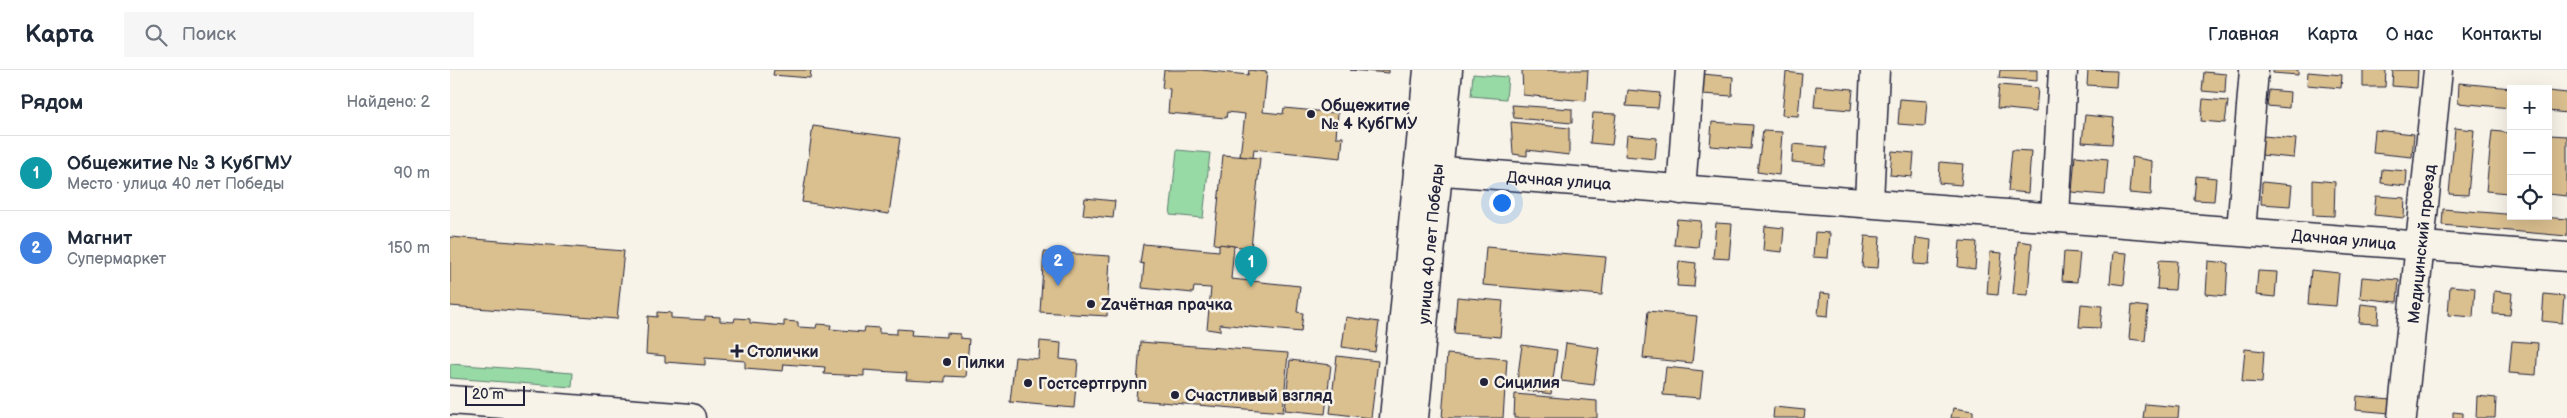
<!DOCTYPE html>
<html lang="ru">
<head>
<meta charset="utf-8">
<style>
  body { margin:0; font-family:"Balsamiq Sans",sans-serif; background:#f6f6f7; color:#1f2937 }
  .controls { position:absolute; right:15px; top:15px; display:grid; overflow:hidden; border-radius:0px; box-shadow:0 5px 20px #0002 }
  .controls button { width:45px; height:45px; display:grid; place-items:center; padding:0; border:0; border-bottom:1px solid #e0e1e3; background:#fff; color:#1f2937; font:25px sans-serif }
  .scale { position:absolute; left:15px; bottom:12px; width:60px; box-sizing:border-box; padding-left:5px; border:2px solid #22223b; border-top:0; font-size:14px; line-height:18px; white-space:nowrap; color:#22223b; -webkit-text-stroke:4px #f7f3e8; paint-order:stroke }
  .you { position:absolute; left:1051px; top:132px; width:18px; height:18px; margin:-12px; border:4px solid #fff; border-radius:50%; background:#1a73e8; box-shadow:0 0 0 8px #1a73e833 }
  .badge { display:grid; place-items:center; width:32px; height:32px; border-radius:50%; background:#0b8043; color:#fff; font-size:16px; font-weight:700 }
  .pin { position:absolute; translate:-50% -41px; filter:drop-shadow(0 1px 2px #0008) }
  .pin::after { content:''; position:absolute; top:26px; width:18px; height:15px; background:inherit; clip-path:polygon(0 0,100% 0,50% 100%) }
  .list { margin:0; padding:0; list-style:none }
  h2 { display:flex; justify-content:space-between; align-items:center; height:65px; margin:0; padding:0 20px; font-size:21px }
  h2 small { font-size:16px; font-weight:400; color:#747a83 }
  .list li { display:grid; grid-template-columns:32px 1fr auto; gap:15px; align-items:center; box-sizing:border-box; height:75px; padding:0 20px; border-top:1px solid #e0e1e3 }
  .list b { display:block; font-size:19px; white-space:nowrap }
  .list p { margin:0; font-size:16px; white-space:nowrap; color:#747a83 }
  .list em { font-size:16px; font-style:normal; color:#747a83 }
  .icon { flex:none; width:28px; height:28px; fill:none; stroke:currentColor; stroke-width:2; stroke-linecap:round; stroke-linejoin:round }
  .map { position:relative; flex:none; width:2117px; height:348px; overflow:hidden }
  header { display:flex; align-items:center; gap:30px; box-sizing:border-box; height:70px; padding:0 25px; background:#fff; border-bottom:1px solid #e0e1e3 }
  header strong { font-size:24px }
  nav { display:flex; gap:28px; margin-inline-start:auto; font-size:18px }
  .search { width:350px; height:45px; background:#f6f6f7; display:flex; align-items:center; gap:12px; box-sizing:border-box; padding:0 18px; border-radius:0px; color:#747a83; font-size:19px }
  main { display:flex }
  aside { flex:1; background:#fff }
  .map>svg:first-child { display:block }
</style>
</head>
<body>
<header>
<strong>Карта</strong>
<div class="search"><svg class="icon" aria-label="search" viewBox="0 0 24 24"><circle cx="10" cy="10" r="6"/><path d="M15 15l6 6"/></svg>Поиск</div>
<nav><a>Главная</a><a>Карта</a><a>О нас</a><a>Контакты</a></nav>
</header>
<main>
<aside>
<h2>Рядом<small>Найдено: 2</small></h2>
<ul class="list">
<li><span class="badge" style="background:#0f9aa8">1</span><div><b>Общежитие № 3 КубГМУ</b><p>Место · улица 40 лет Победы</p></div><em>90 m</em></li>
<li><span class="badge" style="background:#3f7fe0">2</span><div><b>Магнит</b><p>Супермаркет</p></div><em>150 m</em></li>
</ul>
</aside>
<div class="map">
<svg width="2117" height="348" viewBox="0 0 2117 348">
  <rect width="100%" height="100%" fill="#f7f3e8"/>
  <filter id="ink" filterUnits="userSpaceOnUse"><feTurbulence type="fractalNoise" baseFrequency=".02" numOctaves="2"/><feDisplacementMap in="SourceGraphic" scale="10" xChannelSelector="R" yChannelSelector="G"/><feConvolveMatrix kernelMatrix="1 2 1 2 8 2 1 2 1" color-interpolation-filters="sRGB"/></filter>
  <g filter="url(#ink)">
    <g fill="#98daa5" stroke="#5d7e70">
      <path d="M1023 4 1058 7 1056 29 1021 26Z"/>
      <path d="M727 80 760 83 753 148 720 145Z"/>
      <path d="M0 294 123 303 122 317 0 308Z"/>
    </g>
    <g fill="#dabf8f" stroke="#22223b">
      <path d="M324 0H361L360 8 323 5Z"/>
      <path d="M714 0H751L798 5 799 0 817 2 813 42 833 44 834 38 888 43 886 67H893L891 88 804 79 803 88 790 86 795 44 777 42 776 48 718 43 720 19 712 18Z"/>
      <path d="M900 0H939V3Z"/>
      <path d="M1072 0H1138L1136 31 1073 25Z"/>
      <path d="M1550 0H1587V11L1549 8Z"/>
      <path d="M1638 0 1667 1 1666 17 1637 15Z"/>
      <path d="M1823 0H1848V5L1823 3Z"/>
      <path d="M1913 0H1936L1935 17H1913Z"/>
      <path d="M1943 0H1968L1967 18 1942 16Z"/>
      <path d="M1336 2 1352 4 1348 46 1332 45Z"/>
      <path d="M1754 2 1776 4 1775 23 1752 21Z"/>
      <path d="M1858 2 1892 5 1891 18 1857 15Z"/>
      <path d="M1253 4 1283 7 1282 26 1252 24Z"/>
      <path d="M2009 13 2072 19H2061V38L2008 33Z"/>
      <path d="M1549 15 1588 18 1586 42 1547 38Z"/>
      <path d="M1366 16 1403 19 1401 40 1364 37Z"/>
      <path d="M1178 20 1210 23 1208 38 1176 36Z"/>
      <path d="M1819 20 1840 22 1839 38 1817 36Z"/>
      <path d="M2098 21 2117 23V43L2098 41Z"/>
      <path d="M1450 29 1477 31 1475 56 1448 54Z"/>
      <path d="M1753 29 1778 31 1775 53 1751 51Z"/>
      <path d="M1062 35 1122 39V53L1064 48Z"/>
      <path d="M1143 43 1166 44 1162 75 1140 73Z"/>
      <path d="M1635 45 1664 48 1662 74 1632 72Z"/>
      <path d="M1061 52 1119 58V85L1077 80V86L1063 84Z"/>
      <path d="M1262 52 1303 55 1301 79 1260 76Z"/>
      <path d="M363 56 450 68 439 144 352 132Z"/>
      <path d="M2005 58 2024 60 2018 125 1999 124Z"/>
      <path d="M1925 60 1964 64 1962 87 1923 83Z"/>
      <path d="M1313 61 1332 62 1329 105 1307 102Z"/>
      <path d="M2042 61 2061 63 2058 123 2036 121Z"/>
      <path d="M1177 65 1207 68 1205 89 1175 86Z"/>
      <path d="M2100 65 2117 66V126L2098 124Z"/>
      <path d="M1813 66 1846 69 1844 88 1811 85Z"/>
      <path d="M1343 74 1377 77 1375 95 1342 92Z"/>
      <path d="M1562 80 1581 81 1578 123 1558 121Z"/>
      <path d="M1442 81 1464 83 1462 107 1440 105Z"/>
      <path d="M773 85 810 88 801 178 764 174Z"/>
      <path d="M1625 86 1658 89 1655 125 1622 122Z"/>
      <path d="M1682 87 1702 91 1701 125 1679 123Z"/>
      <path d="M1490 92 1513 94 1511 115 1489 113Z"/>
      <path d="M1932 99 1957 101 1956 116 1931 113Z"/>
      <path d="M1746 106 1766 108 1764 131 1744 130Z"/>
      <path d="M1863 110 1885 112 1884 146 1863 145Z"/>
      <path d="M1812 112 1842 115 1840 136 1811 134Z"/>
      <path d="M1926 126 1955 128 1954 148 1924 145Z"/>
      <path d="M635 128 665 131 663 148 633 145Z"/>
      <path d="M1993 139 2117 149V166L1992 155Z"/>
      <path d="M1227 149 1251 151 1248 177 1224 175Z"/>
      <path d="M1266 153 1282 154 1279 189 1263 188Z"/>
      <path d="M1315 156 1334 158 1332 182 1313 180Z"/>
      <path d="M1365 162 1380 163 1378 188 1363 187Z"/>
      <path d="M1415 166 1430 167 1428 198 1412 197Z"/>
      <path d="M0 167 174 181 167 249 0 236Z"/>
      <path d="M1466 168 1481 170 1479 195 1464 194Z"/>
      <path d="M1510 171 1527 172 1525 199 1508 197Z"/>
      <path d="M1568 171 1582 173 1578 225 1563 224Z"/>
      <path d="M693 174 769 181V174L784 176 781 209 850 216 847 242 853 243 851 262 770 254V261L757 259 761 218 744 217 743 223 692 218 694 194 690 193Z"/>
      <path d="M1036 177 1156 187 1152 225 1033 215Z"/>
      <path d="M594 182 660 186 657 246 590 242Z"/>
      <path d="M1540 182 1552 183 1548 225 1537 224Z"/>
      <path d="M1614 182 1630 183 1627 212 1612 211Z"/>
      <path d="M1663 182 1677 183 1674 215 1660 213Z"/>
      <path d="M1709 190 1727 191 1725 220 1707 219Z"/>
      <path d="M1229 191 1246 193 1244 217 1227 216Z"/>
      <path d="M1758 191 1778 193 1776 226 1756 224Z"/>
      <path d="M1861 200 1889 203 1886 236 1858 234Z"/>
      <path d="M1808 201 1827 202 1825 227 1806 225Z"/>
      <path d="M1912 207 1949 210 1947 232 1910 228Z"/>
      <path d="M2000 216 2025 218 2023 247 1998 245Z"/>
      <path d="M2044 221 2062 223 2060 245 2043 244Z"/>
      <path d="M1370 223 1380 224 1378 246 1368 245Z"/>
      <path d="M2094 224 2114 226 2112 253 2092 251Z"/>
      <path d="M1007 227 1053 231 1050 267 1004 263Z"/>
      <path d="M1631 234 1652 236 1650 258 1629 257Z"/>
      <path d="M1911 234 1929 236 1928 254 1909 253Z"/>
      <path d="M1682 235 1698 237 1695 271 1679 269Z"/>
      <path d="M1198 241 1247 246 1242 293 1193 288Z"/>
      <path d="M207 242 221 243V248L255 250V246L270 247V251L284 252 285 248 300 249V253L334 256V251L348 252V257L366 258 367 254 381 255 380 259 414 262 415 257 429 258V263L447 264V259L462 260 461 265 496 267V263L510 264V268L519 269 516 307 495 306V312L456 310 457 303 414 300V306L374 304 375 297 334 294 333 301 295 298V291L255 288V295L215 292V286L196 284 198 246 207 247Z"/>
      <path d="M896 247 929 252 925 282 892 277Z"/>
      <path d="M590 271 611 273 610 289 628 291 624 338 560 332 565 287 589 289Z"/>
      <path d="M2062 271 2088 273 2086 305 2059 303Z"/>
      <path d="M690 272 838 283 833 342 686 330Z"/>
      <path d="M1116 273 1149 278 1144 315 1111 311Z"/>
      <path d="M1072 275 1107 280 1101 324 1066 319Z"/>
      <path d="M1795 279 1814 281 1812 313 1792 312Z"/>
      <path d="M997 284 1057 289 1053 348H992Z"/>
      <path d="M887 286 928 291 921 348 880 343Z"/>
      <path d="M840 290 881 295 875 344 835 340Z"/>
      <path d="M1216 297 1253 301 1250 328 1213 325Z"/>
      <path d="M1065 324 1147 331V348H1064Z"/>
      <path d="M1907 326 1941 329 1940 343 1906 340Z"/>
      <path d="M2027 326 2046 328 2045 348H2026Z"/>
      <path d="M1695 334 1729 337 1728 348H1693Z"/>
      <path d="M1324 337 1355 340 1354 348H1323Z"/>
      <path d="M1503 338 1523 341V348H1501Z"/>
      <path d="M2003 342 2013 343V348H2003Z"/>
    </g>
    <g fill="none" stroke-linecap="round" stroke-linejoin="round">
      <defs>
        <g id="minor">
          <path d="M968 99 2117 187"/>
          <path d="M1231 120 1240 0"/>
          <path d="M1419 132 1425 0"/>
          <path d="M1605 146 1613 0"/>
          <path d="M1791 161 1804 0"/>
          <path d="M0 330 241 348"/>
          <path d="M1952 348 1988 0"/>
        </g>
        <g id="major">
          <path d="M944 348 978 0"/>
          <path d="M964 348 998 0"/>
        </g>
      </defs>
      <use href="#minor" stroke="#22223b" stroke-width="31"/>
      <use href="#major" stroke="#22223b" stroke-width="31"/>
      <use href="#minor" stroke="#f7f3e8" stroke-width="28"/>
      <use href="#major" stroke="#f7f3e8" stroke-width="28"/>
    </g>
  </g>
  <g fill="#22223b" stroke="#f7f3e8" stroke-width="2">
    <circle cx="861" cy="44" r="5"/>
    <circle cx="641" cy="234" r="5"/>
    <path d="M284.5 273.5h5v5h5v5h-5v5h-5v-5h-5v-5h5z"/>
    <circle cx="497" cy="292" r="5"/>
    <circle cx="1034" cy="312" r="5"/>
    <circle cx="578" cy="313" r="5"/>
    <circle cx="725" cy="325" r="5"/>
  </g>
  <g text-anchor="middle" stroke-width="5" stroke-linejoin="round" paint-order="stroke">
    <g font-size="16" font-weight="bold" fill="#22223b" stroke="#f7f3e8" text-anchor="start">
      <text x="871" y="41">Общежитие<tspan x="871" dy="18">№ 4 КубГМУ</tspan></text>
      <text x="651" y="240">Zачётная прачка</text>
      <text x="297" y="287">Столички</text>
      <text x="507" y="298">Пилки</text>
      <text x="1044" y="318">Сицилия</text>
      <text x="588" y="319">Гостсертгрупп</text>
      <text x="735" y="331">Счастливый взгляд</text>
    </g>
    <g font-size="16" fill="#22223b" stroke="#f7f3e8">
      <text transform="translate(1109 110) rotate(4)" y="6">Дачная улица</text>
      <text transform="translate(1894 169) rotate(5)" y="6">Дачная улица</text>
      <text transform="translate(980 174) rotate(-85)" y="6">улица 40 лет Победы</text>
      <text transform="translate(1971 174) rotate(-84)" y="6">Медицинский проезд</text>
    </g>
  </g>
</svg>
<div class="controls">
<button>+</button>
<button>−</button>
<button><svg class="icon" aria-label="locate" viewBox="0 0 24 24"><circle cx="12" cy="12" r="6"/><path d="M12 2v4M12 18v4M2 12h4M18 12h4"/></svg></button>
</div>
<div class="scale">20 m</div>
<div class="you"></div>
<div class="pin badge" style="left:801px;top:217px;background:#0f9aa8">1</div>
<div class="pin badge" style="left:608px;top:216px;background:#3f7fe0">2</div>
</div>
</main>
</body>
</html>
